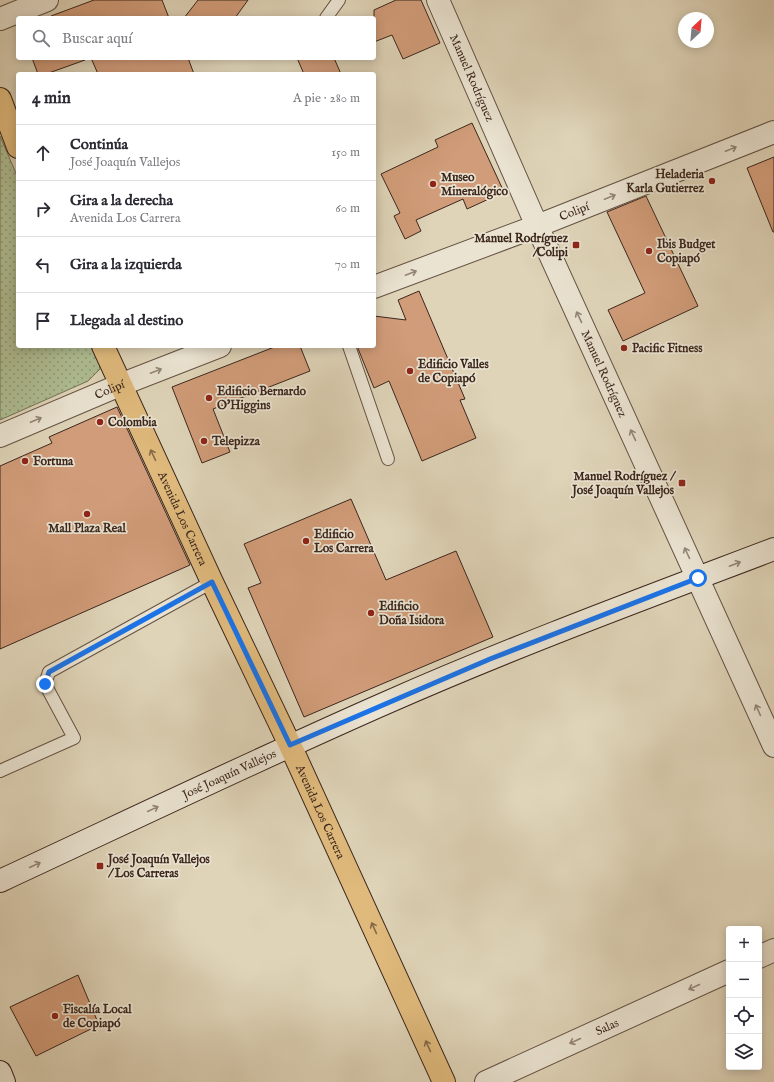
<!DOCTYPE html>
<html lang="es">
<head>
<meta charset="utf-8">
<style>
  body { margin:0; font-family:"IM FELL English",serif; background:#f2f2f3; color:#2b2b33 }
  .controls { position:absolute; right:12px; bottom:12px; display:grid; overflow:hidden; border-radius:4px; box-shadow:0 2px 10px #0003 }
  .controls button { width:36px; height:36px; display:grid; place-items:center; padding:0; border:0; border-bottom:1px solid #e1e1e2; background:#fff; color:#2b2b33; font:20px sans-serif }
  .compass { position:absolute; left:678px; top:12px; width:36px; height:36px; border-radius:50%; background:#fff; box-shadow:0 2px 10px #0003; rotate:26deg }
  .stop { position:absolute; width:12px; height:12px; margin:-9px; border:3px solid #1a73e8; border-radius:50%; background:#fff }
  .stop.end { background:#1a73e8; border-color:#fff; box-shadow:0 1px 4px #0008 }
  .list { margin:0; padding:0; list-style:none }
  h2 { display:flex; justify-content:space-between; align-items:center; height:52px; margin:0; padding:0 16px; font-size:17px }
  h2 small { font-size:13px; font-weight:400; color:#7c7c81 }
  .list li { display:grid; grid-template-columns:26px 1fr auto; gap:12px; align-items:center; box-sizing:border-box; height:56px; padding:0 16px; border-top:1px solid #e1e1e2 }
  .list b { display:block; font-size:15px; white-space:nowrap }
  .list p { margin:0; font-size:13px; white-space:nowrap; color:#7c7c81 }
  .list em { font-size:13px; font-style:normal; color:#7c7c81 }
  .icon { flex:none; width:22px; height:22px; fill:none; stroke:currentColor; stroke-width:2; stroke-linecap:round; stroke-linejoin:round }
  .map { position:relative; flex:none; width:774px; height:1082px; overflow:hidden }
  .search { position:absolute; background:#fff; box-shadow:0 2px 10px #0003; left:16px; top:16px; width:360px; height:44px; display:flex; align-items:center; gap:10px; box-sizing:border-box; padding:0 14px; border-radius:4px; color:#7c7c81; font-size:15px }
  .panel { position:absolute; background:#fff; box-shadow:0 2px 10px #0003; left:16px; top:72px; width:360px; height:276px; border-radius:4px }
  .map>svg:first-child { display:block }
</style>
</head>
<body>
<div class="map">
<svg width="774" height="1082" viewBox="0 0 774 1082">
  <defs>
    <pattern id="park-dots" width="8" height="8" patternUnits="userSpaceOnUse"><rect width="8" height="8" fill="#aebd92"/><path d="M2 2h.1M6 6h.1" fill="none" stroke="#8f9977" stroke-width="1.8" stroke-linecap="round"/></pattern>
  </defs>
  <rect width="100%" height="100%" fill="#dfd4b8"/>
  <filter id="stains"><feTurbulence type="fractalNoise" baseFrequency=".005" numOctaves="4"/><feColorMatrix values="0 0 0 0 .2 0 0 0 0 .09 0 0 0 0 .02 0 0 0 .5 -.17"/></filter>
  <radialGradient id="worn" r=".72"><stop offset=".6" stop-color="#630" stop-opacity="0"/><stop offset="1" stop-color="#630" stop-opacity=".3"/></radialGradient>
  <path fill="url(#park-dots)" stroke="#747258" d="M0 136 18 178V346H93L99 359 100 369 88 381 0 420Z"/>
  <g fill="#d19c79" stroke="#3b261d">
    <path d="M94 0H162L169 18H51V16Z"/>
    <path d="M198 0H248L235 18H184Z"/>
    <path d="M396 0H421L440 43 403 59 392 35 374 42V10Z"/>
    <path d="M32 58H84L85 60 46 74H38Z"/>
    <path d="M91 58H188L194 74H98Z"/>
    <path d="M297 58H334L341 74H304Z"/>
    <path d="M472 123 504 192 467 209 463 199 416 220 421 231 405 239 394 216 400 213 381 174 438 147 435 140Z"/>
    <path d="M774 157V232H773L747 168Z"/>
    <path d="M646 196 698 306 623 341 608 310 645 293 607 212Z"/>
    <path d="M419 291 465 399 460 400 476 438 422 461 389 381 374 388 357 346H374V316L406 320 398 300Z"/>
    <path d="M277 346H300L310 371 213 409 230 452 202 463 172 387Z"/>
    <path d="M117 407 190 565 0 649V466L52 443 49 437Z"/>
    <path d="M351 499 386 580 456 551 493 637 304 717 248 588 261 583 244 544Z"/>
    <path d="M78 975 99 1025 36 1056 10 1007Z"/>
  </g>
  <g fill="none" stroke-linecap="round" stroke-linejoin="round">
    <defs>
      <g id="lane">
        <path d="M326 18 339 0"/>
        <path d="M349 346 388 459"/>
        <path d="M0 771 74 738 45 684 49 672 212 582"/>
      </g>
      <g id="street">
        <path id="s1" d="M438 0 537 226 774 746"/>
        <path d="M0 19 47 0"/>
        <path id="s2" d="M374 287 537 226 774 132"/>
        <path id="s3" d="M0 436 120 385 220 346"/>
        <path d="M759 957 774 950"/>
        <path id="s4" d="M486 1082 729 971"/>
      </g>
      <g id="secondary">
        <path id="s5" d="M0 881C129 821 258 759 388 702 515 646 645 598 774 549"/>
        <path d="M0 1072 4 1082"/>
      </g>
      <g id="primary">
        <path d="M0 99 18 147"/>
        <path id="s6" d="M103 346 212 582 290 745 444 1082"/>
      </g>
    </defs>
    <use href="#lane" stroke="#645244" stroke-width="14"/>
    <use href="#street" stroke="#645244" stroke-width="24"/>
    <use href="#secondary" stroke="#3b261d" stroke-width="24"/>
    <use href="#primary" stroke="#3b261d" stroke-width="24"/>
    <use href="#lane" stroke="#eae3d1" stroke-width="12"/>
    <use href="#street" stroke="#eae3d1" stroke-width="22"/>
    <use href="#secondary" stroke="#eae3d1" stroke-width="22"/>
    <use href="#primary" stroke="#e0ba7c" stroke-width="22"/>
  </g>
  <defs><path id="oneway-shaft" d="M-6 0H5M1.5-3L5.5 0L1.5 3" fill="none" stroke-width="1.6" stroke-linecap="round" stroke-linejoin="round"/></defs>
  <g stroke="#928477">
    <use href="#oneway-shaft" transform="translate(731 149) rotate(-22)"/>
    <use href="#oneway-shaft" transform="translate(610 197) rotate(-22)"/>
    <use href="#oneway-shaft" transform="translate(411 273) rotate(-21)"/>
    <use href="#oneway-shaft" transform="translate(579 317) rotate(-115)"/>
    <use href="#oneway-shaft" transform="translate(156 371) rotate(-21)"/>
    <use href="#oneway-shaft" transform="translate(36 420) rotate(-23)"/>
    <use href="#oneway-shaft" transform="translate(633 435) rotate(-115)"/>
    <use href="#oneway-shaft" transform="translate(687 553) rotate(-115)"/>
    <use href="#oneway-shaft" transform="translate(735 564) rotate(-21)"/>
    <use href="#oneway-shaft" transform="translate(758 710) rotate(-114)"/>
    <use href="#oneway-shaft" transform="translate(153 809) rotate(-25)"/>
    <use href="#oneway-shaft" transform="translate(35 865) rotate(-25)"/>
    <use href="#oneway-shaft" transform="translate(694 987) rotate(155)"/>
    <use href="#oneway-shaft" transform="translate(575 1041) rotate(155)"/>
  </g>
  <g stroke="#856948">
    <use href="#oneway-shaft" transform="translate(153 455) rotate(-115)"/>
    <use href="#oneway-shaft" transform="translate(374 928) rotate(-114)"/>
    <use href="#oneway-shaft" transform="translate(428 1046) rotate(-114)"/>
  </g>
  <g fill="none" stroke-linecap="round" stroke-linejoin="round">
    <path stroke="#1a73e8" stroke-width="5" d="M45 684 49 672 212 582 290 745 490 659 698 578"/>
  </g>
  <g fill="#8f2418" stroke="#eae3d1" stroke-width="1.5">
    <circle cx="712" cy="181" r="4"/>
    <circle cx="433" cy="184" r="4"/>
    <rect x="572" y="241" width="8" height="8" rx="2"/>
    <circle cx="649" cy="251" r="4"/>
    <circle cx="624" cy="348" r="4"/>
    <circle cx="410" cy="371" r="4"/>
    <circle cx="209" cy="398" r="4"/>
    <circle cx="100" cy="422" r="4"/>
    <circle cx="204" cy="441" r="4"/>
    <circle cx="25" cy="461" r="4"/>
    <rect x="678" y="479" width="8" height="8" rx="2"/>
    <circle cx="87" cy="514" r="4"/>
    <circle cx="306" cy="541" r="4"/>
    <circle cx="371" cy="613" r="4"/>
    <rect x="96" y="862" width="8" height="8" rx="2"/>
    <circle cx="55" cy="1016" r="4"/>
  </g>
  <g text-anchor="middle" stroke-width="3.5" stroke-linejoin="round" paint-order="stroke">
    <g font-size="12" fill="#3b261d" stroke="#eae3d1">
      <text dy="4" stroke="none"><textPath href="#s1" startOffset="85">Manuel Rodríguez</textPath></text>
      <text dy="4" stroke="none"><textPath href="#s2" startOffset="214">Colipí</textPath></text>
      <text dy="4" stroke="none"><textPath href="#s1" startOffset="409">Manuel Rodríguez</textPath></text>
      <text dy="4" stroke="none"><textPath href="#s3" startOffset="119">Colipí</textPath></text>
      <text dy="4" stroke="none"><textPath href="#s6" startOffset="190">Avenida Los Carrera</textPath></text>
      <text dy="4" stroke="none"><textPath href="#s5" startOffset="253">José Joaquín Vallejos</textPath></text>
      <text dy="4" stroke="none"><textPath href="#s6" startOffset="514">Avenida Los Carrera</textPath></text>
      <text dy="4" stroke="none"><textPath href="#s4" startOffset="133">Salas</textPath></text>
    </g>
    <g font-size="12" font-weight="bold" fill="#3b261d" stroke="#eae3d1" text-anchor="start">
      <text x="704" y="178" text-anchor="end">Heladeria<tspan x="704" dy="14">Karla Gutierrez</tspan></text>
      <text x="441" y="181">Museo<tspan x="441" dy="14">Mineralógico</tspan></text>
      <text x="568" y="242" text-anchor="end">Manuel Rodríguez<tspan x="568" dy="14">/Colipi</tspan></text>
      <text x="657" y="248">Ibis Budget<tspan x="657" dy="14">Copiapó</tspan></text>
      <text x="632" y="352">Pacific Fitness</text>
      <text x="418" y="368">Edificio Valles<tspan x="418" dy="14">de Copiapó</tspan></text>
      <text x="217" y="395">Edificio Bernardo<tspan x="217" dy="14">O'Higgins</tspan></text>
      <text x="108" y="426">Colombia</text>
      <text x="212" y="445">Telepizza</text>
      <text x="33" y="465">Fortuna</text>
      <text x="674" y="480" text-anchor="end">Manuel Rodríguez /<tspan x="674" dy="14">José Joaquín Vallejos</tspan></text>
      <text x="87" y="532" text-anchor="middle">Mall Plaza Real</text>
      <text x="314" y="538">Edificio<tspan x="314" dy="14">Los Carrera</tspan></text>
      <text x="379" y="610">Edificio<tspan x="379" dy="14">Doña Isidora</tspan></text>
      <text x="108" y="863">José Joaquín Vallejos<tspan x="108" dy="14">/ Los Carreras</tspan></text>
      <text x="63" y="1013">Fiscalía Local<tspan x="63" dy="14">de Copiapó</tspan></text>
    </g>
  </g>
  <rect width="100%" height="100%" filter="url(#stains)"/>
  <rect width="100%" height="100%" fill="url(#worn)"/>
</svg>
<div class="controls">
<button>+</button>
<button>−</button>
<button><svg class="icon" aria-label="locate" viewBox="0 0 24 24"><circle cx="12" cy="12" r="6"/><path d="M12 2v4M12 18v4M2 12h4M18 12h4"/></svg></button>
<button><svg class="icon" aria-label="layers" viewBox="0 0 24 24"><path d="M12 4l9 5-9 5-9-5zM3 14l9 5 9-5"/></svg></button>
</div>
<svg class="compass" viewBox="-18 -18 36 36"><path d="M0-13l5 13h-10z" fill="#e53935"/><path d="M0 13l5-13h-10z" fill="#7c7c81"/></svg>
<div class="stop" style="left:698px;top:578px"></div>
<div class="stop end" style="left:45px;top:684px"></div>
<div class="search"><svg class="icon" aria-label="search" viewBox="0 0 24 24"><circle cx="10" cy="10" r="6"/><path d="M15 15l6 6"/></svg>Buscar aquí</div>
<section class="panel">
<h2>4 min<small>A pie · 280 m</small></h2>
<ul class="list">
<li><svg class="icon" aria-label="ahead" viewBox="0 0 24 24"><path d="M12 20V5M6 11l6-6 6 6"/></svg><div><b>Continúa</b><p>José Joaquín Vallejos</p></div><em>150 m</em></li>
<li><svg class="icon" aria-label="right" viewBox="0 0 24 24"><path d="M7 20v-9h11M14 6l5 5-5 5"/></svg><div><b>Gira a la derecha</b><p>Avenida Los Carrera</p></div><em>60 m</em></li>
<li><svg class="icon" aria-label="left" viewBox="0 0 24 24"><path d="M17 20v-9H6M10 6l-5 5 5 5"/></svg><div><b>Gira a la izquierda</b></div><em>70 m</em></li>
<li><svg class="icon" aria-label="arrive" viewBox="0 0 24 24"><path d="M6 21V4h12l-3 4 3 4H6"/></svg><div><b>Llegada al destino</b></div></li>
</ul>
</section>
</div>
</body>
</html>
